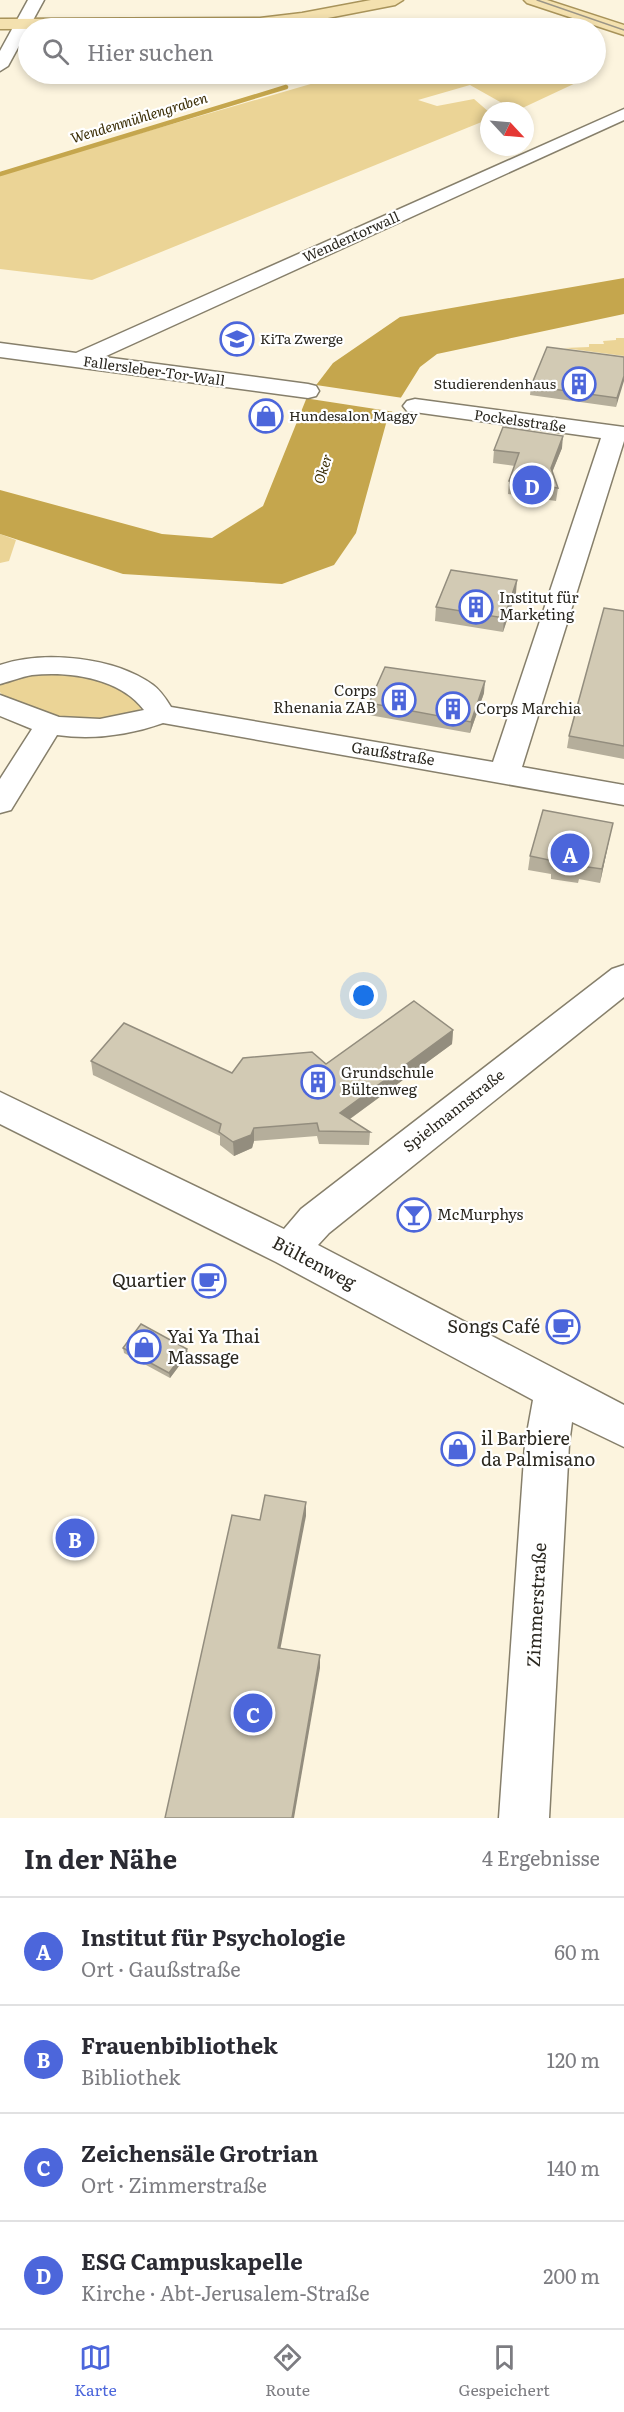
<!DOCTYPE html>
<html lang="de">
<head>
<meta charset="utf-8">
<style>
  body { margin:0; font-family:Literata,serif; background:#f2f2f3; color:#2b2b33 }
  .compass { position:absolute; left:480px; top:102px; width:54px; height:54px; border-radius:50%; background:#fff; box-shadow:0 3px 9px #0003; rotate:116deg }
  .you { position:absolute; left:364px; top:996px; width:21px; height:21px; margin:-15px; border:4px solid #fff; border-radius:50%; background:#1a73e8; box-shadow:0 0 0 9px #1a73e833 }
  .badge { display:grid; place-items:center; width:39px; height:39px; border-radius:50%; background:#4c66db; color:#fff; font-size:20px; font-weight:700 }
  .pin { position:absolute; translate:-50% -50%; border:3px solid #fff; box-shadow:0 2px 6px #0006 }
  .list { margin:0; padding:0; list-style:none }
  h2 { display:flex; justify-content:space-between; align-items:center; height:78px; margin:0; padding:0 24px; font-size:26px }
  h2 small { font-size:20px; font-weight:400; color:#7c7c81 }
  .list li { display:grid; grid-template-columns:39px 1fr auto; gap:18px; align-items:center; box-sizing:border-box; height:108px; padding:0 24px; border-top:2px solid #e1e1e2 }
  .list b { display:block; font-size:22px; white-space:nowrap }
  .list p { margin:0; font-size:20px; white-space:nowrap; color:#7c7c81 }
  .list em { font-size:20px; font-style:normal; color:#7c7c81 }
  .icon { flex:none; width:33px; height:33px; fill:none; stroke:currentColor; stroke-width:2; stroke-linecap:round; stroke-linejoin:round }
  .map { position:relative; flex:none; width:624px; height:1818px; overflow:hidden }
  .search { position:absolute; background:#fff; box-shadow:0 3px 9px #0003; left:18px; right:18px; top:18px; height:66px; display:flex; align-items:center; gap:15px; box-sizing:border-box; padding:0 21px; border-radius:33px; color:#7c7c81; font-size:22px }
  .sheet { height:510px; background:#fff }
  nav { display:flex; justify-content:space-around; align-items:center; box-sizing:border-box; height:84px; border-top:2px solid #e1e1e2; background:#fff; font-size:16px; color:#7c7c81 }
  nav a { display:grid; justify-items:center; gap:3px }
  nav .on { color:#4c66db }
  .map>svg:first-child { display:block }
</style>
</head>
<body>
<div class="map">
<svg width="624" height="1818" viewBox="0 0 624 1818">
  <rect width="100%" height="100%" fill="#fcf4de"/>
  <g fill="#ebd496">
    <path d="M345 74H595L516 111 470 85 418 100 437 106 474 99 489 112V119L92 280 0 269V174Z"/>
    <path d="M616 338H624V356L564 348 589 347V344H604L603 341 616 340Z"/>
    <path d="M0 534 16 540 9 561 0 563Z"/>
    <path d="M70 672 119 684 142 707C129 724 72 721 52 717 36 713 19 703 4 697L0 692V684L14 675Z"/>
  </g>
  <path fill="#c5a64d" d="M624 278V314L437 354 420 367 387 420 356 533 334 565 282 584 123 574 0 534V490L162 534 212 538 263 506 307 397 333 363 400 317Z"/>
  <path fill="#fcf4de" d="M313 385H316L403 398 395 412 304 398Z"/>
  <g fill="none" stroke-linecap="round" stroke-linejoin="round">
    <path stroke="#c5a64d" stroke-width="4.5" d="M0 174 286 87"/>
    <defs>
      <g id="minor">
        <path d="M28 0H44L8 66 0 71V51Z"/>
        <path d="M624 109V120L104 357 308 384 316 386 319 391 316 396 308 398 0 357V343L76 353Z"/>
        <path d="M415 399 624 427V441L522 767 624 785V805L163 723C129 735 94 740 57 735L11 810 0 813V779L32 729 0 716V695L59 717 100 719 144 710C120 678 69 671 32 675 21 677 11 681 0 684V665C44 650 115 657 153 685 161 691 166 699 171 707L493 762 601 438 407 411 403 406 407 401Z"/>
        <path d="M624 965V997L329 1233 318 1245 624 1405V1447L572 1422 569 1444 549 1818H499L525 1444 533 1400 276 1262 0 1124V1092L284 1229 301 1209 612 969Z"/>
      </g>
      <g id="major">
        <path d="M371 0H403L395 5 302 23 260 28 0 29V19L260 18 302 13Z"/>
        <path d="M524 0H547L624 25V35L527 3Z"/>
      </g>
    </defs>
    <use href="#minor" stroke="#867f6b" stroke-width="3"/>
    <use href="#major" stroke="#a8935a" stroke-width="3"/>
    <use href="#minor" fill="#fff" fill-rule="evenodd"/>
    <use href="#major" fill="#f4e1af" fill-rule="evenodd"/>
    <path stroke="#9b9586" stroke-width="1.5" d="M537 0 624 30"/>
  </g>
  <g fill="#b5ae9b">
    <path d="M624 357 616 407 530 395 531 386Z"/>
    <path d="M562 448 552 472 558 488 556 501 508 494 509 481 515 466 493 463 494 450Z"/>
    <path d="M516 593 503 632 435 621 436 607Z"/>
    <path d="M624 611V759L567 748 569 736Z"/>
    <path d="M484 693 470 733 369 715V703Z"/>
    <path d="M610 836 600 883 579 879 578 883 551 879V874L528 870 530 856Z"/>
    <path d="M453 1030 452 1044 350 1119 370 1132 369 1145 319 1144 317 1136 254 1141 252 1148 234 1156 220 1145V1136L93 1075 91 1061 232 1073 326 1064Z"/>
    <path d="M123 1348 188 1354 170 1378 124 1353Z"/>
  </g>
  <g fill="#938d7e">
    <path d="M624 376V381L616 407 617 398Z"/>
    <path d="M563 436 562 448 549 480 551 468Z"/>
    <path d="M517 580 516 593 503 632 504 618Z"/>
    <path d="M485 681 484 693 470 733 471 722Z"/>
    <path d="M613 823 610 836 600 883 602 869Z"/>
    <path d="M453 1030 452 1044 340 1126V1113Z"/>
    <path d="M254 1128V1141L252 1148 234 1156 233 1142Z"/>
    <path d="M187 1349 188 1354 170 1378 169 1373Z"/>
    <path d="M306 1502V1516L278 1661V1648Z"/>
    <path d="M320 1655V1668L294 1818H292Z"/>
  </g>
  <g fill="#d2cab4" stroke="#938d7e" stroke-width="1.5">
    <path d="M547 347 624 357V376L617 398 531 386Z"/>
    <path d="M503 427 563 436 551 468 558 488 509 481 519 453 494 450Z"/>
    <path d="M451 570 517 580 504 618 436 607Z"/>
    <path d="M604 608 624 611V746L569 736Z"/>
    <path d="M385 667 485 681 471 722 369 703Z"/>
    <path d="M543 810 613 823 602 869 581 866 580 870 553 865 554 861 530 856Z"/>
    <path d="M414 1001 453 1030 340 1113 370 1132 319 1131 317 1123 254 1128 251 1135 233 1142 219 1132 221 1124 91 1061 124 1023 232 1073 243 1058 312 1052 326 1064Z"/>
    <path d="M141 1324 187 1349 169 1373 123 1348Z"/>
    <path d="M265 1495 306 1502 278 1648 320 1655 292 1818H165L232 1515 260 1520Z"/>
  </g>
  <defs>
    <symbol id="school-ring" viewBox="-11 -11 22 22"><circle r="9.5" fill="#fff" stroke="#4c66db" stroke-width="1.5"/><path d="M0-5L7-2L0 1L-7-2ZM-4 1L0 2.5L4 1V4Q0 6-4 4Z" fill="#4c66db"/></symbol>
    <symbol id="building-ring" viewBox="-11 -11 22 22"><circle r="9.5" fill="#fff" stroke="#4c66db" stroke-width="1.5"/><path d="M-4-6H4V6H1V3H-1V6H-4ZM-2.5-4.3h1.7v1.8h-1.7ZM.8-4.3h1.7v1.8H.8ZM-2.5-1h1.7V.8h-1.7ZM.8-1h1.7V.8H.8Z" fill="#4c66db"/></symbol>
    <symbol id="shop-ring" viewBox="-11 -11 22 22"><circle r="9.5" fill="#fff" stroke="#4c66db" stroke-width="1.5"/><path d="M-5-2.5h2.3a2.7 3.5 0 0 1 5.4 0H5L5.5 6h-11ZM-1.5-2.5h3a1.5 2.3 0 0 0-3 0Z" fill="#4c66db"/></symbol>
    <symbol id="bar-ring" viewBox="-11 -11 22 22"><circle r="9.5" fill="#fff" stroke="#4c66db" stroke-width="1.5"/><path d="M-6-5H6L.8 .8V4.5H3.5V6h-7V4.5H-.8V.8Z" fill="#4c66db"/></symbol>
    <symbol id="cafe-ring" viewBox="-11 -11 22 22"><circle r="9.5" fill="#fff" stroke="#4c66db" stroke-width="1.5"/><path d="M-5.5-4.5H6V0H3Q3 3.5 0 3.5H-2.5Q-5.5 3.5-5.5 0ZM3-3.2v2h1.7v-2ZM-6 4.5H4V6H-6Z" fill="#4c66db"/></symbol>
  </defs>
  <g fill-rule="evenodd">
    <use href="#school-ring" x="218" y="320" width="38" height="38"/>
    <use href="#building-ring" x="560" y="365" width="38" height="38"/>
    <use href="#shop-ring" x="247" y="397" width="38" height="38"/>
    <use href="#building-ring" x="457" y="588" width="38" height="38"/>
    <use href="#building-ring" x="380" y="681" width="38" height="38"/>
    <use href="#building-ring" x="434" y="690" width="38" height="38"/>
    <use href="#building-ring" x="299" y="1063" width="38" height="38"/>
    <use href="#bar-ring" x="395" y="1196" width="38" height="38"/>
    <use href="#cafe-ring" x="190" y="1262" width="38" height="38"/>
    <use href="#cafe-ring" x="544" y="1308" width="38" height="38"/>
    <use href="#shop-ring" x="125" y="1328" width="38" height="38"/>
    <use href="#shop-ring" x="439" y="1430" width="38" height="38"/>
  </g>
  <g text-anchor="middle" stroke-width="4.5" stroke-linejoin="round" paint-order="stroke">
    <g font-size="14" font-style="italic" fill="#3b2e06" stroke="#fff">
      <text transform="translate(139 118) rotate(-17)" y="5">Wendenmühlengraben</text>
      <text transform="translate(323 469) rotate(-72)" y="5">Oker</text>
    </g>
    <g font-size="14" fill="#2b2820" stroke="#fff">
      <text transform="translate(351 237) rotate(-24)" y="5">Wendentorwall</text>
      <text transform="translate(154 371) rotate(8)" y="5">Fallersleber-Tor-Wall</text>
      <text transform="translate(520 421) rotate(8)" y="5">Pockelsstraße</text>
    </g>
    <g font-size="14" fill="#2b2820" stroke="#fff" text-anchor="start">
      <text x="260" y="344">KiTa Zwerge</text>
      <text x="556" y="389" text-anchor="end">Studierendenhaus</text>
      <text x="289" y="421">Hundesalon Maggy</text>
    </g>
    <g font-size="15" fill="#2b2820" stroke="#fff" text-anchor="start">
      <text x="499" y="603">Institut für<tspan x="499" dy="17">Marketing</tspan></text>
      <text x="376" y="696" text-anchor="end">Corps<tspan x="376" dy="17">Rhenania ZAB</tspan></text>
      <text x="476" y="714">Corps Marchia</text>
      <text x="341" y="1078">Grundschule<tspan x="341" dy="17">Bültenweg</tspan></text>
      <text x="437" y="1220">McMurphys</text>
    </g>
    <g font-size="15" fill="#2b2820" stroke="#fff">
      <text transform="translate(393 754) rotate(9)" y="5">Gaußstraße</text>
      <text transform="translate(454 1111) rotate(-38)" y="5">Spielmannstraße</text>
    </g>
    <g font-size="18" fill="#2b2820" stroke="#fff">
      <text transform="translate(314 1263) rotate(28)" y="6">Bültenweg</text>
      <text transform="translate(537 1605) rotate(-87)" y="6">Zimmerstraße</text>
    </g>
    <g font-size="18" fill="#2b2820" stroke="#fff" text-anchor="end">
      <text x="186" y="1287">Quartier</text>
      <text x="540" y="1333">Songs Café</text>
      <text x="167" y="1343" text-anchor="start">Yai Ya Thai<tspan x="167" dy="21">Massage</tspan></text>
      <text x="481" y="1445" text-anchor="start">il Barbiere<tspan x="481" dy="21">da Palmisano</tspan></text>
    </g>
  </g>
</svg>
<svg class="compass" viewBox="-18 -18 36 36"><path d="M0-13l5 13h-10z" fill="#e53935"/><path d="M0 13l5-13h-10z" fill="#7c7c81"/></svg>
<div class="you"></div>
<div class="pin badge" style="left:570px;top:853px">A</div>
<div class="pin badge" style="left:75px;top:1538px">B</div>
<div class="pin badge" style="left:253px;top:1713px">C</div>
<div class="pin badge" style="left:532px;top:485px">D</div>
<div class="search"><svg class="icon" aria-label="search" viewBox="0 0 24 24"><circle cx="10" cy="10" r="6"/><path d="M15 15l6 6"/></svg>Hier suchen</div>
</div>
<section class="sheet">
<h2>In der Nähe<small>4 Ergebnisse</small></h2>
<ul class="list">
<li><span class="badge">A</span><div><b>Institut für Psychologie</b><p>Ort · Gaußstraße</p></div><em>60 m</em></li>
<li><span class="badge">B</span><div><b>Frauenbibliothek</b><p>Bibliothek</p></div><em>120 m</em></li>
<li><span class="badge">C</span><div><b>Zeichensäle Grotrian</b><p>Ort · Zimmerstraße</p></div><em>140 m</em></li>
<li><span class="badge">D</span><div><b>ESG Campuskapelle</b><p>Kirche · Abt-Jerusalem-Straße</p></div><em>200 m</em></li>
</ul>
</section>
<nav>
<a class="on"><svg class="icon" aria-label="map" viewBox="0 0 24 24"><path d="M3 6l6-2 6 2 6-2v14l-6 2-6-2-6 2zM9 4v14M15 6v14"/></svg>Karte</a>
<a><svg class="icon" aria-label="directions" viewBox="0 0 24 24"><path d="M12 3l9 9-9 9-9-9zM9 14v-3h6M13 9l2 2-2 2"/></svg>Route</a>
<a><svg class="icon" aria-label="saved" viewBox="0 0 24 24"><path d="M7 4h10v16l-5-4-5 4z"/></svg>Gespeichert</a>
</nav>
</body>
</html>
